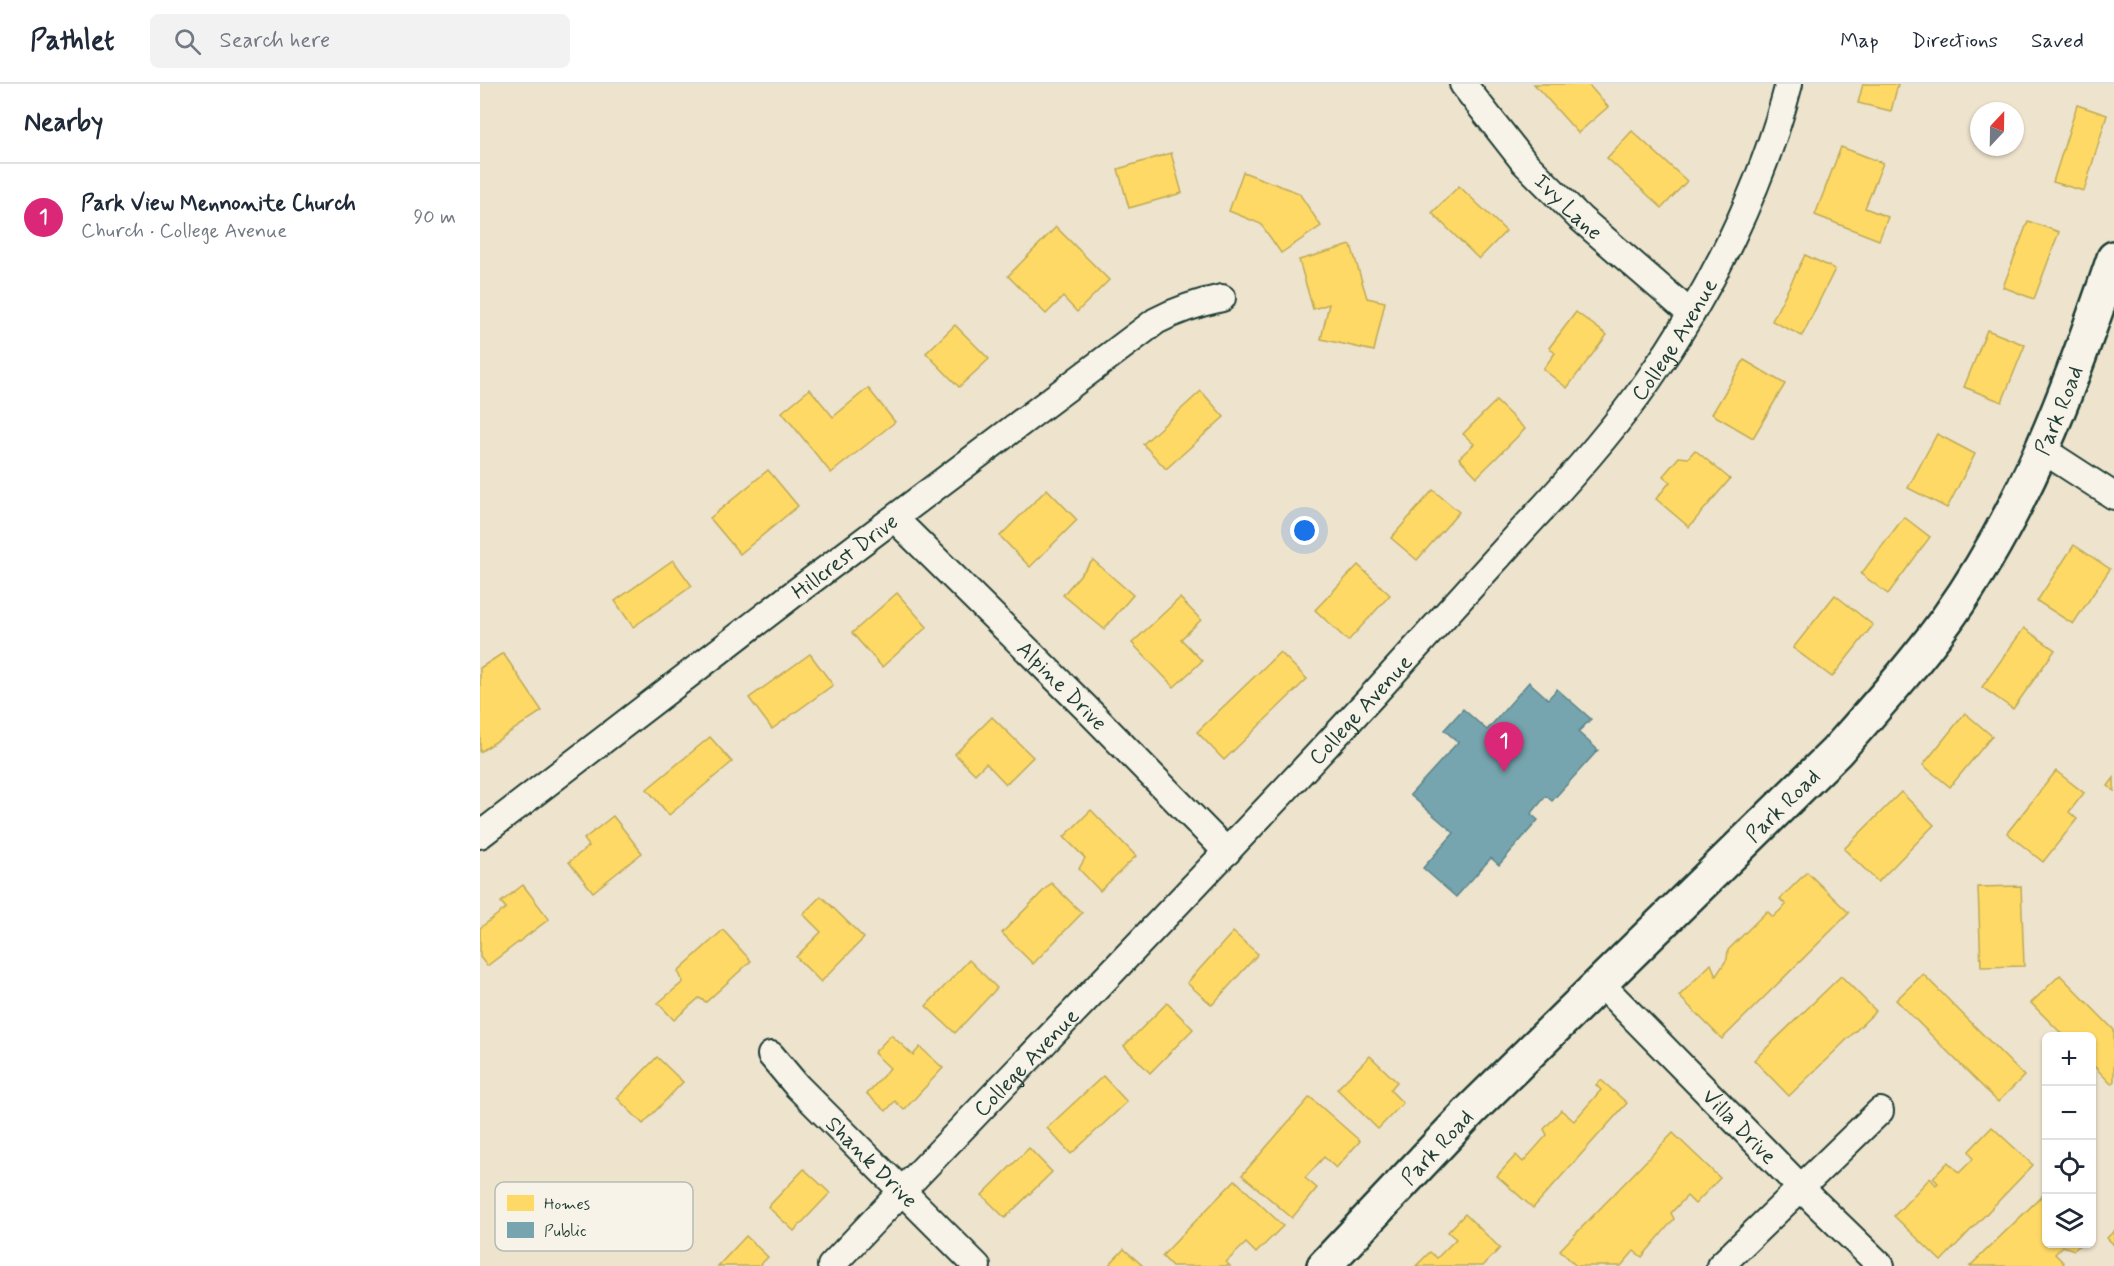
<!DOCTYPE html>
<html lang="en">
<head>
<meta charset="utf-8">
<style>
  body { margin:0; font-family:Mynerve,sans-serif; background:#f2f2f3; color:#1f2937 }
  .controls { position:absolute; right:18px; bottom:18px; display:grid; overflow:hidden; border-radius:9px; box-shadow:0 2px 4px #0004 }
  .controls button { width:54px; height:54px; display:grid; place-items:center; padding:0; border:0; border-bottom:2px solid #e0e1e3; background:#fff; color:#1f2937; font:30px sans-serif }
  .compass { position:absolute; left:1490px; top:18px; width:54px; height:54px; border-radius:50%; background:#fff; box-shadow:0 2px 4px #0004; rotate:22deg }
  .you { position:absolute; left:825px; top:447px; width:21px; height:21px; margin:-15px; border:4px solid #fff; border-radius:50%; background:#1a73e8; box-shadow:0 0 0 9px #1a73e833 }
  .badge { display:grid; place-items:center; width:39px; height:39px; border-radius:50%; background:#db2777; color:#fff; font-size:20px; font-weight:700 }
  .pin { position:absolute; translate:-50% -50px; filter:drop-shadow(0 2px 3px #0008) }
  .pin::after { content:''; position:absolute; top:32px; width:21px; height:18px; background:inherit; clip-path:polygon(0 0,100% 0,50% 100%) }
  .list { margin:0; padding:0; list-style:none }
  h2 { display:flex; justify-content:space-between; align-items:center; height:78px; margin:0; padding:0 24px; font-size:26px }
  h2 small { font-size:20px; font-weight:400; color:#747a83 }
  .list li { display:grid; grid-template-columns:39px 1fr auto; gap:18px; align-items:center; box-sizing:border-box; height:108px; padding:0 24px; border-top:2px solid #e0e1e3 }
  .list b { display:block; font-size:22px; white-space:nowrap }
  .list p { margin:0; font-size:20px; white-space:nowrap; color:#747a83 }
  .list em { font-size:20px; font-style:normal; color:#747a83 }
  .icon { flex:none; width:33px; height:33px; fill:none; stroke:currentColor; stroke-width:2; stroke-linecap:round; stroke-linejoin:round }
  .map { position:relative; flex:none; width:1634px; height:1182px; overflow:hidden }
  header { display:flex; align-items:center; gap:36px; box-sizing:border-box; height:84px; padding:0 30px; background:#fff; border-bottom:2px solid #e0e1e3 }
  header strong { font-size:28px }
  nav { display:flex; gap:33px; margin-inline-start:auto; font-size:21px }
  .search { width:420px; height:54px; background:#f2f2f3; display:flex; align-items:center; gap:15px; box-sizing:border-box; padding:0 21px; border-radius:9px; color:#747a83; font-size:22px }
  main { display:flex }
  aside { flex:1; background:#fff }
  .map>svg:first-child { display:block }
</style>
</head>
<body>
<header>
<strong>Pathlet</strong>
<div class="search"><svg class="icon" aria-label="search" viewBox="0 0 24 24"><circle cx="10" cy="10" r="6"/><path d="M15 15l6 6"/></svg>Search here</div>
<nav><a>Map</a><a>Directions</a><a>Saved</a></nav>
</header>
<main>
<aside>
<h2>Nearby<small></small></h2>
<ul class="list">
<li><span class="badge">1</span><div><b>Park View Mennonite Church</b><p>Church · College Avenue</p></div><em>90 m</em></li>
</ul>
</aside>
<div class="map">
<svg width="1634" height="1182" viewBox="0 0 1634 1182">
  <rect width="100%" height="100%" fill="#eee3cd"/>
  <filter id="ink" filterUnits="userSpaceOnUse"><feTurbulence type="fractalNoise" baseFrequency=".0167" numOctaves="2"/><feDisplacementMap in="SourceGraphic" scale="12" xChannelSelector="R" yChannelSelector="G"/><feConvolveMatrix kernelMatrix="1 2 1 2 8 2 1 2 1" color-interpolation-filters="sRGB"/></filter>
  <g filter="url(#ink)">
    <g fill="#ffd966" stroke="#bcaa57" stroke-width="1.5">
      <path d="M1054 0H1108L1128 23 1098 49Z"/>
      <path d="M1383 0H1418L1411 27 1378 19Z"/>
      <path d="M1597 21 1627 31 1604 107 1573 98Z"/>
      <path d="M1152 47 1207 97 1182 124 1127 74Z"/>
      <path d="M1361 63 1403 79 1385 124 1408 133 1399 156 1335 131Z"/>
      <path d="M691 69 702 109 649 124 638 85Z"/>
      <path d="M763 88 819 109 841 142 801 169 781 140 749 127Z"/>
      <path d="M979 102 1026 147 999 175 952 129Z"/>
      <path d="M1548 137 1579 148 1554 215 1523 203Z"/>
      <path d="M576 143 629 196 597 228 583 213 566 230 528 192Z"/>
      <path d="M871 161 887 214 905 218 894 267 841 255 849 220 833 225 819 176Z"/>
      <path d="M1325 171 1355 185 1322 252 1292 237Z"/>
      <path d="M1096 228 1127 251 1087 304 1063 285 1075 269 1069 264Z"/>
      <path d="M475 241 509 275 479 303 446 269Z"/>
      <path d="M1507 246 1545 261 1522 318 1484 303Z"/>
      <path d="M1264 276 1305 300 1273 354 1232 330Z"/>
      <path d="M388 304 415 338 351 389 302 328 330 305 353 333Z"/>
      <path d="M721 307 744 333 686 385 663 360Z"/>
      <path d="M1016 317 1045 345 997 393 979 374 994 360 983 350Z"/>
      <path d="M1457 350 1495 370 1467 424 1428 404Z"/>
      <path d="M1215 366 1250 395 1209 443 1176 415 1190 398 1183 392 1199 373 1208 374Z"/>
      <path d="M288 386 318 422 260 470 230 434Z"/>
      <path d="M567 405 597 436 550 483 520 452Z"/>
      <path d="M953 406 979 428 937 476 911 454Z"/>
      <path d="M1424 433 1450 453 1408 510 1381 490Z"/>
      <path d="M1594 461 1630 485 1593 540 1557 517Z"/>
      <path d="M193 476 212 502 153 543 135 517Z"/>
      <path d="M613 476 653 511 624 545 583 511Z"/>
      <path d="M878 481 910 511 868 557 835 526Z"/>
      <path d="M417 509 447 543 402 583 372 549Z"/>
      <path d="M1355 511 1393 541 1352 593 1313 564Z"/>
      <path d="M700 514 721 536 701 555 722 577 694 603 652 559Z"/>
      <path d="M1544 544 1575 566 1533 625 1502 603Z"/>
      <path d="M800 568 827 595 744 676 717 648Z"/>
      <path d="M23 569 62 627 0 668V584Z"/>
      <path d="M330 570 353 601 292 645 269 614Z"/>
      <path d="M1485 629 1512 652 1470 703 1443 681Z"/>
      <path d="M512 633 553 673 526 700 506 679 495 690 475 670Z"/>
      <path d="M230 653 252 678 189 731 167 705Z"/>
      <path d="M1576 687 1604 709 1589 728 1597 735 1563 778 1527 749Z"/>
      <path d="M1634 694V707L1628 702Z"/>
      <path d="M1421 708 1454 741 1398 798 1364 765Z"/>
      <path d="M611 726 656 772 620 807 599 785 605 774 584 753Z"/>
      <path d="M133 732 162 769 113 808 89 778 109 762 104 755Z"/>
      <path d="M1327 788 1369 829 1242 955 1199 912 1231 880 1236 892 1247 875 1248 866 1287 827 1293 833 1306 821 1300 815Z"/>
      <path d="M571 799 602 829 553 880 522 849Z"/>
      <path d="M43 801 69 835 7 882 0 873V844L26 824 21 818Z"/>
      <path d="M1541 802 1544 882 1501 883 1498 803Z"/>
      <path d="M341 812 384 854 341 898 316 873 341 848 323 830Z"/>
      <path d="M243 846 271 877 226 918 219 914 194 936 178 919 203 898 198 887Z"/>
      <path d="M753 848 778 870 732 921 707 899Z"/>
      <path d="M489 876 517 904 475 949 446 922Z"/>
      <path d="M1443 890 1544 992 1518 1018 1416 916Z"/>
      <path d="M1580 891 1634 946V997L1631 1000 1612 980V952H1584L1551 919Z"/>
      <path d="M1361 892 1396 927 1309 1012 1274 976Z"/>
      <path d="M687 919 713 945 670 989 644 962Z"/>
      <path d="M411 951 433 971 440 963 463 984 424 1026 415 1017 406 1027 387 1010 410 984 394 969Z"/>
      <path d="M890 972 917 998 910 1006 923 1019 898 1045 857 1005Z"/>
      <path d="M177 973 203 998 163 1040 137 1014Z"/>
      <path d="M623 992 647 1018 591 1070 567 1044Z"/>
      <path d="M1121 996 1147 1019 1053 1124 1017 1092 1036 1071 1043 1078 1067 1051 1064 1045 1081 1026 1094 1037 1121 1006 1116 1001Z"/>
      <path d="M830 1013 880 1057 856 1084 844 1073 825 1094 837 1104 812 1134 762 1091Z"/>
      <path d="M1512 1043 1553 1081 1461 1177 1414 1132 1450 1094 1456 1101 1458 1099 1453 1094 1468 1078 1479 1089 1493 1075 1489 1067Z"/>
      <path d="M1193 1049 1240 1094 1215 1120 1207 1112 1191 1129 1194 1135 1162 1173 1154 1167 1141 1182H1096L1080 1166Z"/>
      <path d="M549 1064 572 1088 525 1134 502 1111Z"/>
      <path d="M324 1085 350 1109 314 1147 288 1123Z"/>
      <path d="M755 1096 803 1142 776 1169 766 1159 746 1178 750 1182H692L682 1172Z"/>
      <path d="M1566 1108V1160H1601L1594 1166 1583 1162 1575 1170 1584 1179 1582 1182H1490Z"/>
      <path d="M985 1130 1020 1164 1003 1182H936L950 1168 957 1174 976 1155 968 1148Z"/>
      <path d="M1634 1147V1161L1627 1154Z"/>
      <path d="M266 1152 288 1173 279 1182H238Z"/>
      <path d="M644 1165 663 1182H628Z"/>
    </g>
    <path fill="#76a5af" stroke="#5c868a" stroke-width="1.5" d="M1049 598 1068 615 1077 605 1111 635 1098 648 1118 666 1072 717 1066 712 1051 730 1058 736 1019 781 1011 774 976 813 943 784 974 749 930 711 978 658 964 646 983 625 1007 646Z"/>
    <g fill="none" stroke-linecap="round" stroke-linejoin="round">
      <defs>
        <g id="street">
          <path id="s1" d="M983 0 1044 78 1100 134 1211 230"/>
          <path d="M1563 366 1634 412"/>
          <path id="s2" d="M415 435 605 623 747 768"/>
          <path id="s3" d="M0 751 316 508 676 237C697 226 718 219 742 214"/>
          <path id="s4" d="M1120 899 1334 1117 1401 1182"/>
          <path id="s5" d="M291 971 317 1002 497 1182"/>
          <path id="s6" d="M351 1182C531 991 715 805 893 611 945 554 997 497 1048 440 1090 395 1132 348 1167 298 1229 211 1282 104 1309 0"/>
          <path d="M1240 1182 1400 1027"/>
        </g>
        <g id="secondary">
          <path id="s7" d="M844 1182 991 1026 1356 668C1394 625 1433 582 1467 535 1545 426 1591 301 1634 174"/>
        </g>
      </defs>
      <use href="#street" stroke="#1f3d34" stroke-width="30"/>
      <use href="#secondary" stroke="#1f3d34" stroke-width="38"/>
      <use href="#street" stroke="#f7f3e8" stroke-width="26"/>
      <use href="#secondary" stroke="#f7f3e8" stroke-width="33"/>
    </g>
  </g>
  <g text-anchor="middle" stroke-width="6" stroke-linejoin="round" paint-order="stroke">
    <g font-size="22" fill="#1f3d34" stroke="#f7f3e8">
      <text dy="8" stroke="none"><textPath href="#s1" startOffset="162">Ivy Lane</textPath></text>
      <text dy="8" stroke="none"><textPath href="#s6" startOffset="1254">College Avenue</textPath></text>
      <text dy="8" stroke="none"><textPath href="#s7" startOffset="1136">Park Road</textPath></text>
      <text dy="8" stroke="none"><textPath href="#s3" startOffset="459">Hillcrest Drive</textPath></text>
      <text dy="8" stroke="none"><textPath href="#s2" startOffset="236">Alpine Drive</textPath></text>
      <text dy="8" stroke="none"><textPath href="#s6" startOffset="768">College Avenue</textPath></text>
      <text dy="8" stroke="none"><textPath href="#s7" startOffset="650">Park Road</textPath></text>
      <text dy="8" stroke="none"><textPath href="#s6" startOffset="282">College Avenue</textPath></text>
      <text dy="8" stroke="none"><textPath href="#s4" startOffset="200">Villa Drive</textPath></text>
      <text dy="8" stroke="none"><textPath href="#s7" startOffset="164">Park Road</textPath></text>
      <text dy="8" stroke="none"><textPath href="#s5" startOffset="147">Shank Drive</textPath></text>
    </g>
  </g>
  <rect x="15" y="1098" width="198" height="69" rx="9" fill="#f7f3e8" stroke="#b6bcb2" stroke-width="1.5"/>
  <rect x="27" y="1111" width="27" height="16" fill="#ffd966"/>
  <rect x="27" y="1138" width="27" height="16" fill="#76a5af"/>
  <g font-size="16" fill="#1f3d34">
    <text x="64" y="1125">Homes</text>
    <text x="64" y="1152">Public</text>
  </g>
</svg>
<div class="controls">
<button>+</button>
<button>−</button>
<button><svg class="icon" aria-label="locate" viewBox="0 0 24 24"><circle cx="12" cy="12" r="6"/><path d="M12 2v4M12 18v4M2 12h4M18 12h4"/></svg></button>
<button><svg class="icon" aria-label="layers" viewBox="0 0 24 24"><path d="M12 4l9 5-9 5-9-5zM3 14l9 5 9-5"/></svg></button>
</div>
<svg class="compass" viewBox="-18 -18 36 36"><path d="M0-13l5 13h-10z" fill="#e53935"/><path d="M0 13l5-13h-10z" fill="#747a83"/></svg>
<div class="you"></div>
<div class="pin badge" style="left:1024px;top:688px">1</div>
</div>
</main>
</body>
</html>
